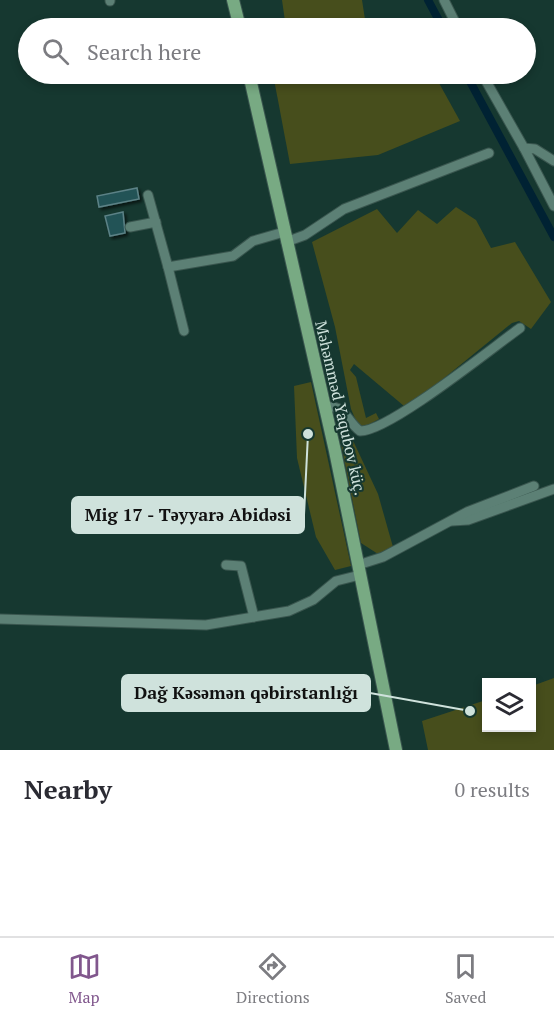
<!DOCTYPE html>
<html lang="en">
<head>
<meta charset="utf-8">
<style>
  body { margin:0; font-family:"PT Serif",serif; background:#f2f2f3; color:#2b2b33 }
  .controls { position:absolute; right:18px; bottom:18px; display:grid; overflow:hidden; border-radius:0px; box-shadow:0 3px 9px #0003 }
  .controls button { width:54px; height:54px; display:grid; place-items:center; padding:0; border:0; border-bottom:2px solid #e1e1e2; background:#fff; color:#2b2b33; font:30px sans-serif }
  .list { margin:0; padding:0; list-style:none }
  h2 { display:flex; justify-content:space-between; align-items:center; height:78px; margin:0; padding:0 24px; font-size:26px }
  h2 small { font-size:20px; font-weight:400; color:#7c7c81 }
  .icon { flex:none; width:33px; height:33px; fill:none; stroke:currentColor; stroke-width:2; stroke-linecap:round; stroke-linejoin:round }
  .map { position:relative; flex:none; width:554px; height:750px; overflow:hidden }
  .search { position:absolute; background:#fff; box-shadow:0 3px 9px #0003; left:18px; right:18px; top:18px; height:66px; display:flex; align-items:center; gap:15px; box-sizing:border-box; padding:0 21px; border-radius:33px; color:#7c7c81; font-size:22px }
  .sheet { height:186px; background:#fff }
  nav { display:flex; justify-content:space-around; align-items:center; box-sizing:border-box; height:84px; border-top:2px solid #e1e1e2; background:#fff; font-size:16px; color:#7c7c81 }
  nav a { display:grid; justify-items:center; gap:3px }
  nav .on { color:#81578d }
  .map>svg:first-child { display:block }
</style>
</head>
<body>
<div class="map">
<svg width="554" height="750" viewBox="0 0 554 750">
  <defs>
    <filter id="shadow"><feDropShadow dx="2.5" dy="2.5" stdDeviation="1.5" flood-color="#0009"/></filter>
  </defs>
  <rect width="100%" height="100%" fill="#163830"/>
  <g fill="#474e1c">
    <path d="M282 0H362L366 26 407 24 409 28H265L264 24 285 21Z"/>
    <path d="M273 74H434L460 121 378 155 290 164Z"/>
    <path d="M456 207 476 220 491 248 515 242 551 302 531 329 519 321 512 323 427 392 404 406 354 364 350 370 356 377 366 418 376 413 379 419 364 427 357 423 351 409 335 327 312 242 377 209 397 233 418 210 437 224Z"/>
    <path d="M311 382 351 566 335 570 316 537 297 458 294 386Z"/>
    <path d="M342 417 378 494 393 547 378 554 361 543 336 419Z"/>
    <path d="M554 678V750H428L422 721 486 700V728H532V686Z"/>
  </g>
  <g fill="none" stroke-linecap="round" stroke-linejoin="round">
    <g stroke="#023" stroke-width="8">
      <path d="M428 0 443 28"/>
      <path d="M466 74 554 237"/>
    </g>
  </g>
  <g fill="#235257" stroke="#5b8286" stroke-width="1.5" filter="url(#shadow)">
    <path d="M137 188 139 199 99 207 97 196Z"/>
    <path d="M123 212 125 233 110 236 105 216Z"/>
  </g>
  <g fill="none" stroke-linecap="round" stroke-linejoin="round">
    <defs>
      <g id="minor">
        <path d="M110 0V1"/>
        <path d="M444 0 458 28"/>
        <path d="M482 74 524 148 535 149 554 161"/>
        <path d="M524 148 554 206"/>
        <path d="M148 195 168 267 233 256 253 241 284 232"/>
        <path d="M130 227 156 222"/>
        <path d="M286 242 305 235 344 209 489 153"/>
        <path d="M168 267 184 331"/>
        <path d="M325 407C346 404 346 421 360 431 388 432 492 348 520 328"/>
        <path d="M452 521 468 520 554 489"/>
        <path d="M226 565 241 566 254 617"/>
        <path d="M358 565 383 557 467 512 534 486"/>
        <path d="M0 619 206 625 289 611 313 600 336 581 360 575"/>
      </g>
      <g id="major">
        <path d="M233 0 240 28"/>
        <path d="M249 74 335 451 396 750"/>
      </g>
    </defs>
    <use href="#minor" stroke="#3a564f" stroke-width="11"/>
    <use href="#major" stroke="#3a564f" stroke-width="14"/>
    <use href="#minor" stroke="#5c8075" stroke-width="9"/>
    <use href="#major" stroke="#78aa83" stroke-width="12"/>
  </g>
  <g text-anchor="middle" stroke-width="4.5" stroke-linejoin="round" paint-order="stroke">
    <g font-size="16" fill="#cfe2dc" stroke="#163830">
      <text transform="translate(341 408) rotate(77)" y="6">Məhəmməd Yaqubov küç.</text>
    </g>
  </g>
  <path fill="none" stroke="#cfe2dc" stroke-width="2" d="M308 434L304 515M470 711L370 693"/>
  <g fill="#cfe2dc" stroke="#163830" stroke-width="2">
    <circle cx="308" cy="434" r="6"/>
    <circle cx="470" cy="711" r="6"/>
  </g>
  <g fill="#cfe2dc" stroke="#cfe2dc" stroke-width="2">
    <rect x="72" y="497" width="232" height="36" rx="6"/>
    <rect x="122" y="675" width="248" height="36" rx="6"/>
  </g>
  <g font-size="18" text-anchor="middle" font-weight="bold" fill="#111">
    <text x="188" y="521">Mig 17 - Təyyarə Abidəsi</text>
    <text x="246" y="699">Dağ Kəsəmən qəbirstanlığı</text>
  </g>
</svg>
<div class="controls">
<button><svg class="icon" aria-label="layers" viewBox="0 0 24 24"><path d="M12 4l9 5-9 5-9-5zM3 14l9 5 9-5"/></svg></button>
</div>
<div class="search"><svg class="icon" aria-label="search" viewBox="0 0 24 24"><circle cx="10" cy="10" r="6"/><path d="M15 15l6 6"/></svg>Search here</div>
</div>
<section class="sheet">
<h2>Nearby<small>0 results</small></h2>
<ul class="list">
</ul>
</section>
<nav>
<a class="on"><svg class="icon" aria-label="map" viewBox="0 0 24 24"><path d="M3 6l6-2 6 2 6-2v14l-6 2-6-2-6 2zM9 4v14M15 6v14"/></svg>Map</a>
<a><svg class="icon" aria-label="directions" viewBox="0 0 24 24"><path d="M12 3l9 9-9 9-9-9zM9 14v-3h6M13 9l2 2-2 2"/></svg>Directions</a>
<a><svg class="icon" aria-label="saved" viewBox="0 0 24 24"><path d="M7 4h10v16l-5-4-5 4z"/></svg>Saved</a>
</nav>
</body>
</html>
